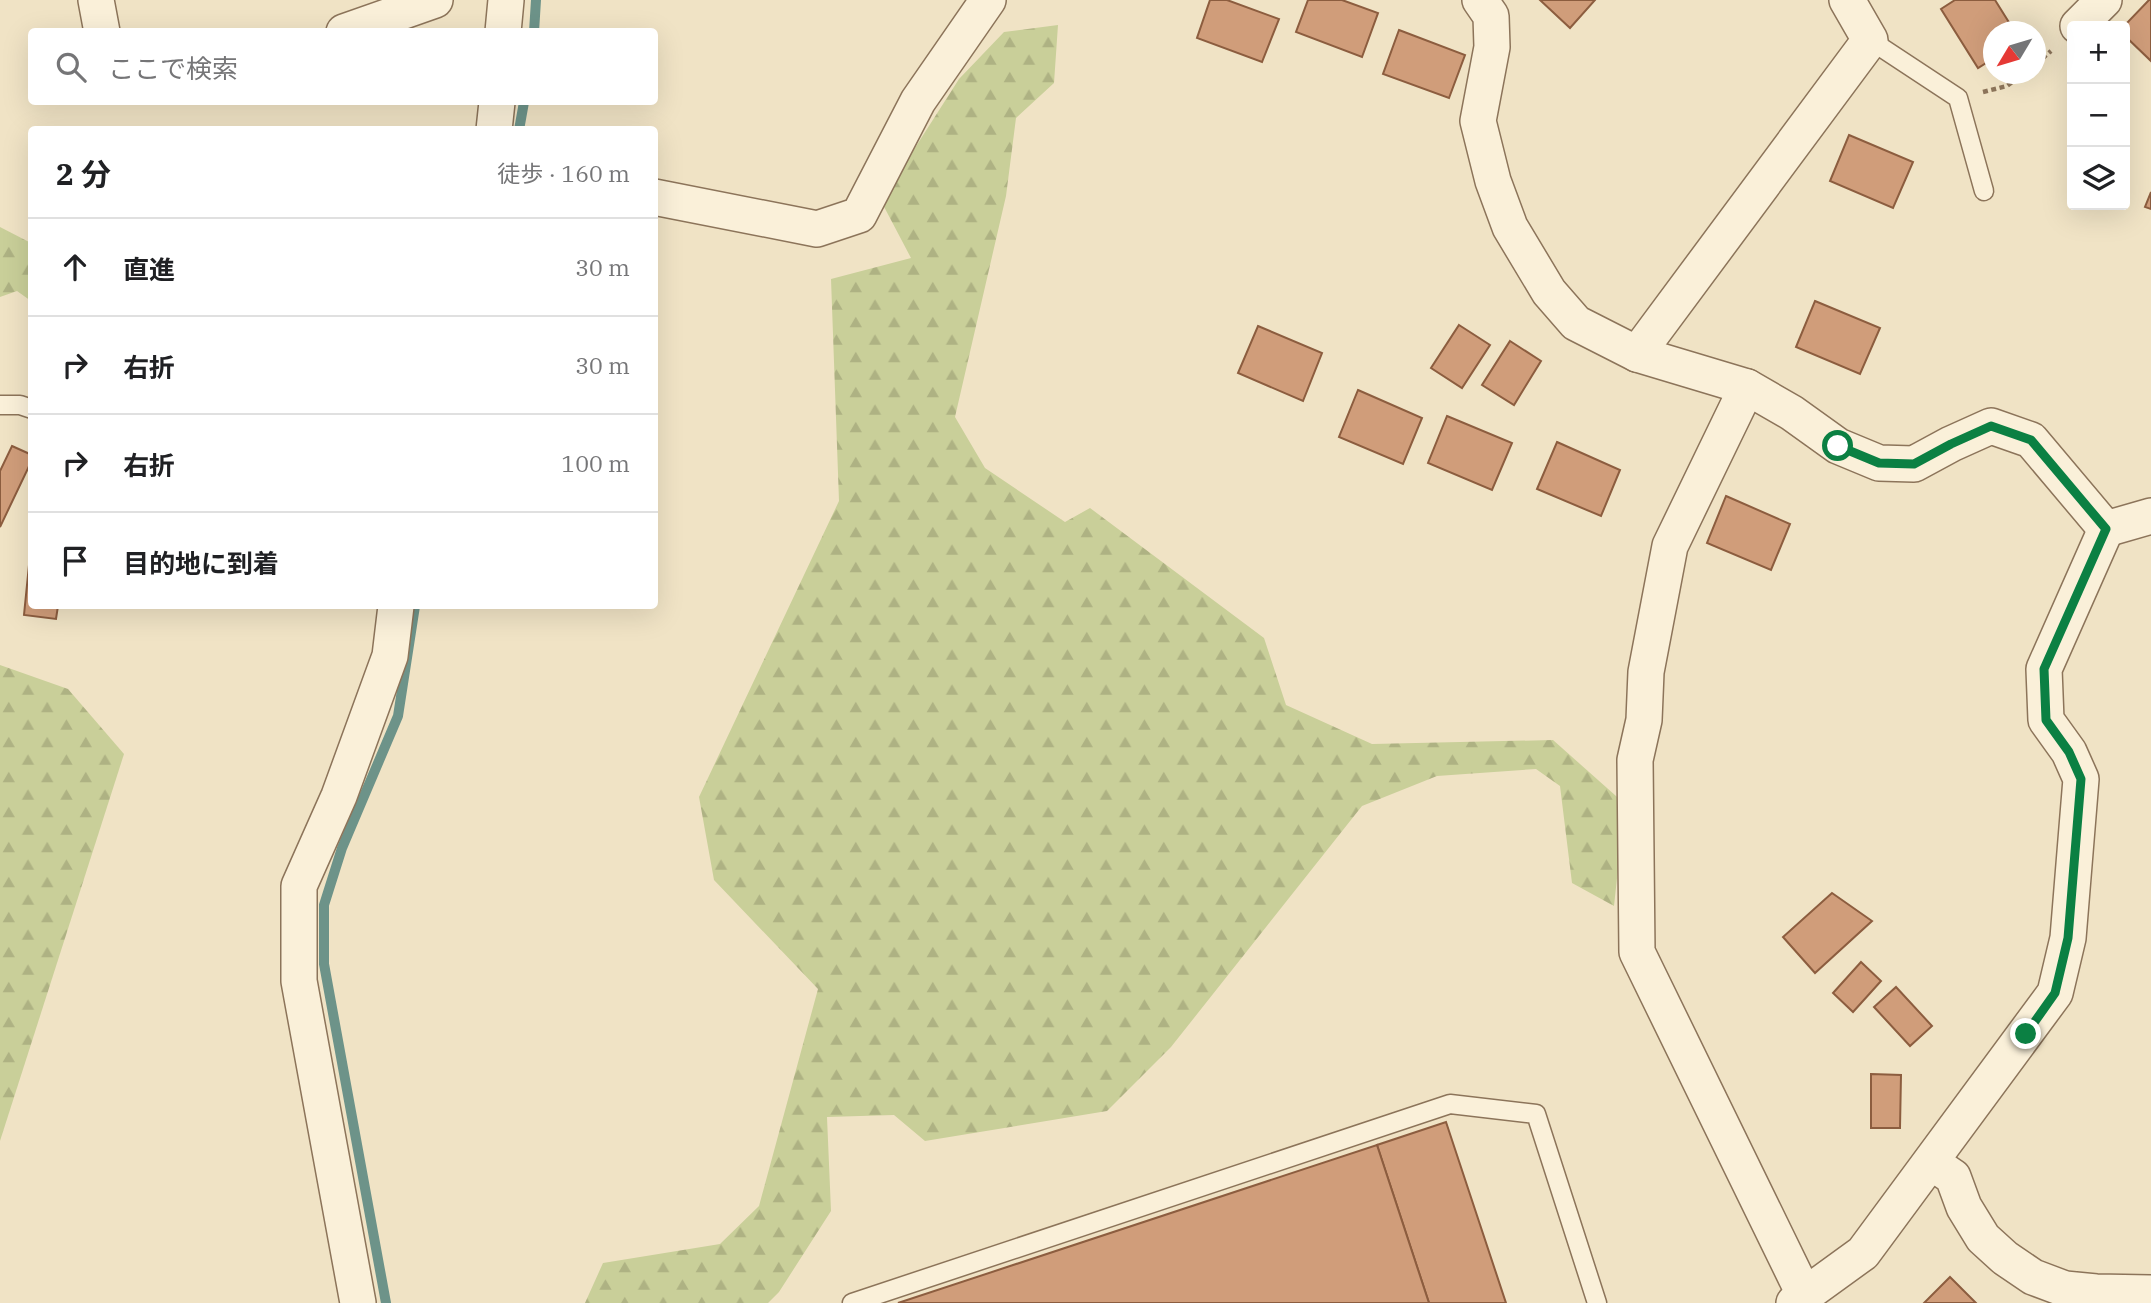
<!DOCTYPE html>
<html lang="ja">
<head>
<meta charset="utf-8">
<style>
  body { margin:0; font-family:"IBM Plex Serif","Noto Sans JP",serif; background:#f2f2f2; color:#202124 }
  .controls { position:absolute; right:21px; top:21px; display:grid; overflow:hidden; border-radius:7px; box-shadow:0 7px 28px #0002 }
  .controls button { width:63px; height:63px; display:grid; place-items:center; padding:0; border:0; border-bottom:2px solid #e0e0e0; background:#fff; color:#202124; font:35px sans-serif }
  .compass { position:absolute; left:1983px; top:21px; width:63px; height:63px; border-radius:50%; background:#fff; box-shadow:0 7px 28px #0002; rotate:232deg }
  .stop { position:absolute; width:21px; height:21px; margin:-16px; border:5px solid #0b8043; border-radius:50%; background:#fff }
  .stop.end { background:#0b8043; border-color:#fff; box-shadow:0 2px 7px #0008 }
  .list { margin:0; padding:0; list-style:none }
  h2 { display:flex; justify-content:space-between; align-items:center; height:91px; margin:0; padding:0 28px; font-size:30px }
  h2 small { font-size:23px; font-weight:400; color:#757577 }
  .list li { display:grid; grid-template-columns:46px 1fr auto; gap:21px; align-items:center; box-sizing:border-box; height:98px; padding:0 28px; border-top:2px solid #e0e0e0 }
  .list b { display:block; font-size:26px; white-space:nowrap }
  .list em { font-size:23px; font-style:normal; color:#757577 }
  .icon { flex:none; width:38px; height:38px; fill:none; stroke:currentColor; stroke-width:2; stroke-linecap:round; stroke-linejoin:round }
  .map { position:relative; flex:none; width:2151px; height:1303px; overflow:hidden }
  .search { position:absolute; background:#fff; box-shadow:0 7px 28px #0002; left:28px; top:28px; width:630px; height:77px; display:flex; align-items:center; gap:18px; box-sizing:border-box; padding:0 24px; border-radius:7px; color:#757577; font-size:26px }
  .panel { position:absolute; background:#fff; box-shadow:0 7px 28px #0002; left:28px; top:126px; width:630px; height:483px; border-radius:7px }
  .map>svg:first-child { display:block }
</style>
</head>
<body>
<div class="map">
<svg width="2151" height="1303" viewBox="0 0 2151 1303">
  <defs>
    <pattern id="forest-firs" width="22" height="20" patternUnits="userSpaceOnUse" patternTransform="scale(1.75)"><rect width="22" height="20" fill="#c9cf99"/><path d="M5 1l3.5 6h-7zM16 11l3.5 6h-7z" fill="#aeb283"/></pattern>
  </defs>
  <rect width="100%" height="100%" fill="#f0e3c5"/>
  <g fill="url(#forest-firs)">
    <path d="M1058 25 1054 83 1016 118 1006 196 955 417 985 468 1065 522 1090 508 1264 638 1286 705 1372 744 1553 740 1625 804 1614 906 1572 883 1560 786 1536 769 1437 776 1362 806 1171 1047 1107 1111 925 1141 894 1115 827 1117 831 1211 779 1292 768 1303H585L603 1263 720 1244 759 1206 818 989 714 880 699 797 839 501 831 279 911 258 881 201 959 79 1004 32Z"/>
    <path d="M0 227 31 243V301L17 291 0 297Z"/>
    <path d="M0 665 68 689 124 754 0 1141Z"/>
  </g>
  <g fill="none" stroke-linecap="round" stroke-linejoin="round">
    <g stroke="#6d9389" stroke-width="10">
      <path d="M534 32 536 0"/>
      <path d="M519 130 524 102"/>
      <path d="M386 1303 324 964V905L342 848 398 716 415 606"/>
    </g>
  </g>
  <g fill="#d09d7a" stroke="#8c5d3f" stroke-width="2">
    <path d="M1210 0H1227L1279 19 1262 62 1197 38Z"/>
    <path d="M1308 0H1342L1378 13 1362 57 1296 32Z"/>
    <path d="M1540 0H1595L1570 28Z"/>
    <path d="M1955 0H1995L2015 32H1994V58L1978 68 1941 9Z"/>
    <path d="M2149 0H2151V61L2125 36 2124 26Z"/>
    <path d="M1399 30 1465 55 1449 98 1383 74Z"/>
    <path d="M1849 135 1913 162 1893 208 1830 181Z"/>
    <path d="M2151 192V209L2145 207Z"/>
    <path d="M1815 301 1880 328 1860 374 1796 347Z"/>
    <path d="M1459 325 1490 345 1462 388 1431 368Z"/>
    <path d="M1258 326 1322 353 1303 401 1238 373Z"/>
    <path d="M1510 341 1541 361 1514 405 1482 385Z"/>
    <path d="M1358 390 1422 418 1403 464 1339 437Z"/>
    <path d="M1447 416 1512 443 1492 490 1428 463Z"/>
    <path d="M1557 442 1620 470 1601 516 1537 489Z"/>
    <path d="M12 446 32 455V460L0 527V471Z"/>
    <path d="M1726 496 1790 524 1771 570 1707 543Z"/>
    <path d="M29 565H32V606H58L56 619 24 615Z"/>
    <path d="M1832 893 1872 921 1815 973 1783 937Z"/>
    <path d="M1861 962 1881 981 1853 1012 1833 993Z"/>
    <path d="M1896 987 1932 1026 1910 1046 1874 1007Z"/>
    <path d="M1871 1074 1901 1075 1900 1128H1871Z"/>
    <path d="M1446 1122 1506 1303H1429L1377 1145Z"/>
    <path d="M1377 1145 1429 1303H898Z"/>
    <path d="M1950 1277 1976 1303H1924Z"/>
  </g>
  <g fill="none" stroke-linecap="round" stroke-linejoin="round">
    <defs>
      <g id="lane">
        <path d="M1870 40 1958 98 1984 191"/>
        <path d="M0 405H20L32 409"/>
        <path d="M852 1303 1450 1104 1536 1114 1597 1303"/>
      </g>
      <g id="street">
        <path d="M96 0 102 32"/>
        <path d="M1480 0 1491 16 1492 47 1478 121 1493 181 1510 227 1549 292 1576 323 1637 354 1747 387 1792 413 1838 446 1879 463 1914 464 1951 444 1991 426 2031 440 2106 529"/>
        <path d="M2078 26 2104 0"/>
        <path d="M344 32 435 0"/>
        <path d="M503 32 506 0"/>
        <path d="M494 130 497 102"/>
        <path d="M654 197 817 229 859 215 918 101 988 0"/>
        <path d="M1637 354 1870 40 1847 0"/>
        <path d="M1747 387 1670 546 1646 672 1644 720 1635 760 1637 952 1804 1294"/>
        <path d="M2106 529 2151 516"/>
        <path d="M1931 1162 1953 1177 1964 1207 1983 1238 2005 1258 2033 1277 2065 1289 2096 1292 2151 1293"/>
        <path d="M358 1303 299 981V886L339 796 390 656 396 606"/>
        <path d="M1794 1303 1863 1253 2055 993 2068 938 2081 779 2069 752 2046 720 2044 669 2106 529"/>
      </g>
    </defs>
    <use href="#lane" stroke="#8c745a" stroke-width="21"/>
    <use href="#street" stroke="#8c745a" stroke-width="38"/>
    <g stroke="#8c745a" stroke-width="4.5" stroke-dasharray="5 3.5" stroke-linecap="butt">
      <path d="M2036 64 2051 51"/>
      <path d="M1983 92 2007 86 2023 74"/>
    </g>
    <use href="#lane" stroke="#faf0d9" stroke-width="18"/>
    <use href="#street" stroke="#faf0d9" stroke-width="35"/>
  </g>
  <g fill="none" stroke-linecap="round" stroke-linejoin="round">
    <path stroke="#0b8043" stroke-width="9" d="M1838 446 1879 463 1914 464 1951 444 1991 426 2031 440 2106 529 2044 669 2046 720 2069 752 2081 779 2068 938 2055 993 2026 1034"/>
  </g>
</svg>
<div class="controls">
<button>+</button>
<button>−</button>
<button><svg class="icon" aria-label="layers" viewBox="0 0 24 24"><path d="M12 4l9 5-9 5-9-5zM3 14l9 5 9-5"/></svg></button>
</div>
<svg class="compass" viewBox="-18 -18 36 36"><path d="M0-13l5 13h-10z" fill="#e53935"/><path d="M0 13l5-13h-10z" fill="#757577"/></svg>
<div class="stop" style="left:1838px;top:446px"></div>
<div class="stop end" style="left:2026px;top:1034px"></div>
<div class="search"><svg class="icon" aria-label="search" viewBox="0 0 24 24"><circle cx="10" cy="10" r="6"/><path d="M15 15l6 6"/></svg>ここで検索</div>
<section class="panel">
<h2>2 分<small>徒歩 · 160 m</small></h2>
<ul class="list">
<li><svg class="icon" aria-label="ahead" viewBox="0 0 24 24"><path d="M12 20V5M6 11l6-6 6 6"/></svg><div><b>直進</b></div><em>30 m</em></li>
<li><svg class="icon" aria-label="right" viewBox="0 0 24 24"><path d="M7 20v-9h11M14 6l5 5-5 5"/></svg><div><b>右折</b></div><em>30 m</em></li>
<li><svg class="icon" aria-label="right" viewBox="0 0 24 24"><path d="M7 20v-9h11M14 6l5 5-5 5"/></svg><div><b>右折</b></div><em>100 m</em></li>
<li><svg class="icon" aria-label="arrive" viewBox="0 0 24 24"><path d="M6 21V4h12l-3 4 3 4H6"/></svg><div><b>目的地に到着</b></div></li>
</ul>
</section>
</div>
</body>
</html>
